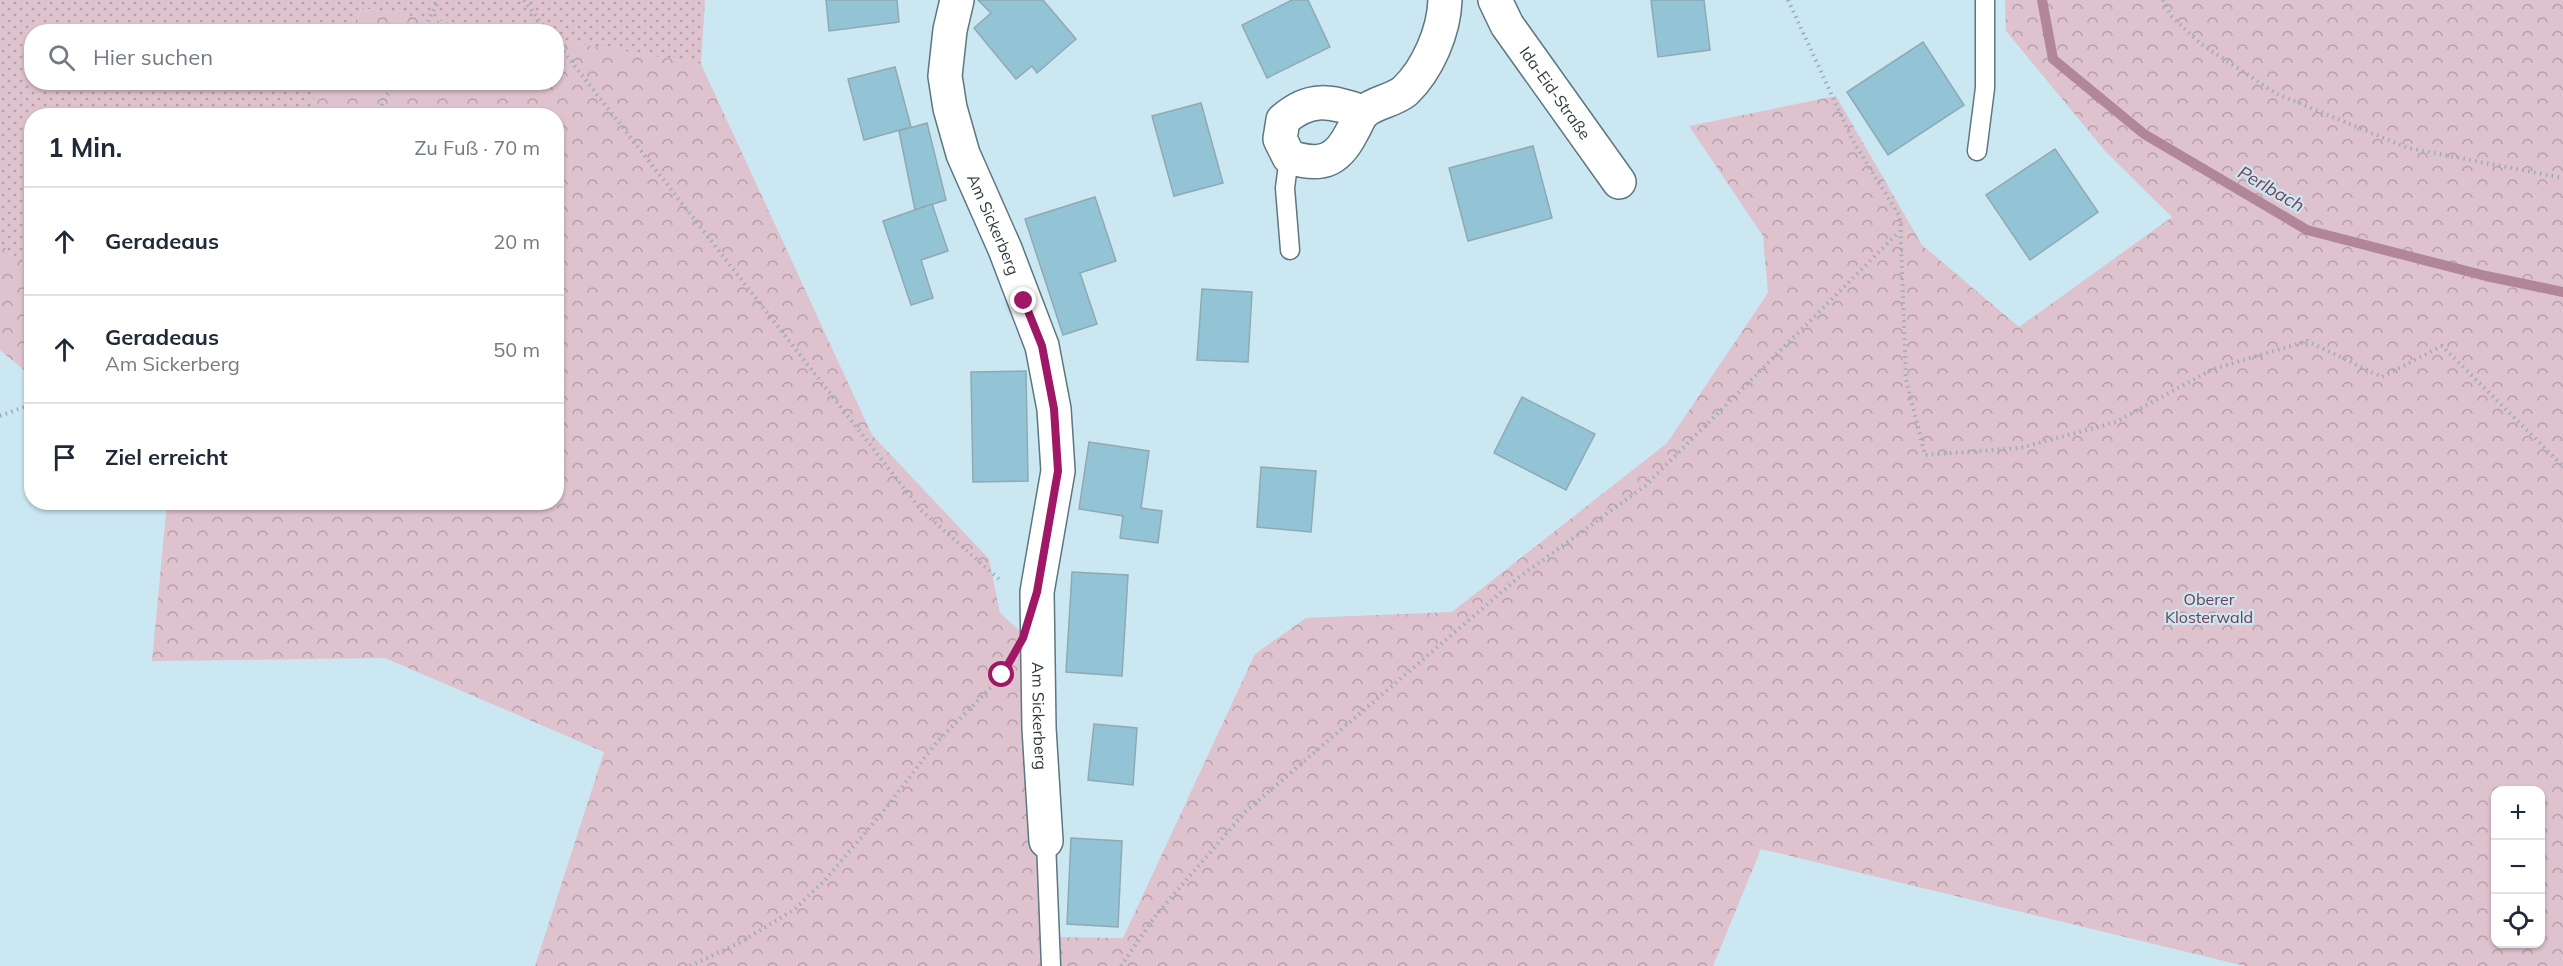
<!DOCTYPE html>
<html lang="de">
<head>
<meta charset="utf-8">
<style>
  body { margin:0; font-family:Mulish,sans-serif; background:#f6f6f7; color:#1f2937 }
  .controls { position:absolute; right:18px; bottom:18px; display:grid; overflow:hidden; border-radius:12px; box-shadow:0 2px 4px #0004 }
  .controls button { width:54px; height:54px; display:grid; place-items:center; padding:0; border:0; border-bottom:2px solid #e0e1e3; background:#fff; color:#1f2937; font:30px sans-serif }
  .stop { position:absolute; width:18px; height:18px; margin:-14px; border:4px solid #9f1765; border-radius:50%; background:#fff }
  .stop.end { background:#9f1765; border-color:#fff; box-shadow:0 2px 6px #0008 }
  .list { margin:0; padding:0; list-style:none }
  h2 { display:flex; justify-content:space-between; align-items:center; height:78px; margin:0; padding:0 24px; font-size:26px }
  h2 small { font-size:20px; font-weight:400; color:#747a83 }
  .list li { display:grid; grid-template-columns:39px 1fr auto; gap:18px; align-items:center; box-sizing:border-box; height:108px; padding:0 24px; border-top:2px solid #e0e1e3 }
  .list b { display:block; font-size:22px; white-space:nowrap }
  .list p { margin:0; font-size:20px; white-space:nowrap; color:#747a83 }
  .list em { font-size:20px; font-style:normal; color:#747a83 }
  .icon { flex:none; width:33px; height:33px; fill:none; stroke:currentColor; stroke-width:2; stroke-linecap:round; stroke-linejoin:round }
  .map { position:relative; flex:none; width:2563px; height:966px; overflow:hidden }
  .search { position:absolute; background:#fff; box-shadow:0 2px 4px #0004; left:24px; top:24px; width:540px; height:66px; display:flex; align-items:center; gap:15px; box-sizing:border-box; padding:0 21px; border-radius:24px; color:#747a83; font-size:22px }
  .panel { position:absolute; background:#fff; box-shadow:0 2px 4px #0004; left:24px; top:108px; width:540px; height:402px; border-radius:24px }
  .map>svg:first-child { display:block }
</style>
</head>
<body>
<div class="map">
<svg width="2563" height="966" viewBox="0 0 2563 966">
  <defs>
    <pattern id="grass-dots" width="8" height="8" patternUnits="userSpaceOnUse" patternTransform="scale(1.5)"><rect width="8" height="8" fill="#dec2cd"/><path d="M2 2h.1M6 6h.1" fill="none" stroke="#b49fa8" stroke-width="1.8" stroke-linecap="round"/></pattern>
    <pattern id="forest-crowns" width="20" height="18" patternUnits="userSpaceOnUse" patternTransform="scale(1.5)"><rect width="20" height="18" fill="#dec2cd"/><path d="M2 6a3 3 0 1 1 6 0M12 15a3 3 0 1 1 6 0" fill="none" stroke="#b49fa8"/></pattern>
  </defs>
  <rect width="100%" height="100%" fill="#cbe7f1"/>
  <path fill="url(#grass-dots)" d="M0 0H705L701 64 557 40 556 32 504 31 362 8 350 31 32 32V82L323 83 306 115 32 116 31 271 0 243Z"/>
  <g fill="url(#forest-crowns)" fill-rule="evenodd">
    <path d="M2005 0H2563V966H2245L1761 849 1713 966H535L604 752 385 658 152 661 167 503 556 502V116L306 115 323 83 556 82 557 40 701 64 872 435 989 559 1000 613 1020 631 1043 937 1123 938 1255 654 1306 618 1452 612 1667 443 1768 293 1763 236 1689 126 1836 96 1922 245 2019 327 2172 217 2106 152 2006 31ZM2496 790H2540V944H2496Z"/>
    <path d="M362 8 504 31H350Z"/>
    <path d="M0 243 31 271 30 375 0 350Z"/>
  </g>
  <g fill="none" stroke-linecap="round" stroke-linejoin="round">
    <path stroke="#b18798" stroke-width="10" d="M2042 0 2053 59 2144 134 2307 230 2486 276 2563 292"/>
  </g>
  <g fill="#93c4d5" stroke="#8fa9b3" stroke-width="1.5">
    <path d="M826 0H897L899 22 829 31Z"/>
    <path d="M978 0H1043L1076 39 1037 73 1032 66 1016 79 974 28 991 13Z"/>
    <path d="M1292 0H1308L1330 47 1267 78 1242 25Z"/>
    <path d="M1651 0H1704L1710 50 1658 57Z"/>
    <path d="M1923 42 1964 105 1888 155 1847 92Z"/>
    <path d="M895 67 911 127 864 140 848 79Z"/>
    <path d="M1201 103 1223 183 1174 196 1152 116Z"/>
    <path d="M927 123 946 200 915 210 899 131Z"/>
    <path d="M1533 146 1552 218 1468 241 1449 168Z"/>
    <path d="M2055 149 2098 212 2030 260 1986 195Z"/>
    <path d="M1095 197 1116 261 1080 273 1097 324 1063 335 1025 219Z"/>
    <path d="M932 204 948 251 921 260 933 298 911 305 883 221Z"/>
    <path d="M1202 289 1252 292 1248 362 1197 360Z"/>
    <path d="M1026 371 1028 481 973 482 971 372Z"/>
    <path d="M1522 397 1595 434 1566 490 1494 453Z"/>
    <path d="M1089 442 1149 451 1141 508 1162 511 1158 543 1120 538 1123 516 1079 509Z"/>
    <path d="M1261 467 1316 471 1311 532 1257 527Z"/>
    <path d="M1072 572 1128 575 1122 676 1066 672Z"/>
    <path d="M1094 724 1137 728 1133 785 1088 780Z"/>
    <path d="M1071 838 1122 841 1118 927 1067 924Z"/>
  </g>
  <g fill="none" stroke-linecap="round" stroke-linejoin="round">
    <defs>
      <g id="service">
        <path d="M1977 151 1985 88V0"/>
        <path d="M1289 157 1285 188 1290 250"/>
        <path d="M1046 841 1051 966"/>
      </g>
      <g id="minor">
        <path id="s1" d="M957 0 950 30 945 76 950 108 963 154 1005 249 1042 346 1054 409 1058 471 1037 592 1039 728 1046 841"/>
        <path id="s2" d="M1495 0 1507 25 1619 182"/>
        <path d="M1363 112C1330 101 1310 96 1283 120L1280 139 1289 157C1321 167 1337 162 1352 132 1356 126 1359 116 1364 112 1375 102 1393 101 1405 91 1428 69 1444 31 1445 0"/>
      </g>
    </defs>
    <use href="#service" stroke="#5d767f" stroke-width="21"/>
    <use href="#minor" stroke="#5d767f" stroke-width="36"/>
    <g stroke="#99afb7" stroke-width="4" stroke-dasharray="1.5 4.5" stroke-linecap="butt">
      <path d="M524 0 548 32"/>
      <path d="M1788 0 1852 139 1900 217 1906 380 1925 455 2020 448 2116 422 2213 369 2307 341 2382 377 2442 346 2563 466"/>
      <path d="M2163 0 2171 16 2201 44 2277 94 2408 148 2563 178"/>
      <path d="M422 32 439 0"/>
      <path d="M556 42 921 510 1002 582"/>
      <path d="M376 116 394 82"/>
      <path d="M0 416 32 404"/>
      <path d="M690 966 741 942 795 909 826 879 882 813 936 743 1002 676"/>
      <path d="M1121 966 1156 915 1245 812 1518 578 1645 486 1898 233"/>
    </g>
    <use href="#service" stroke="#fff" stroke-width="18"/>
    <use href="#minor" stroke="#fff" stroke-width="33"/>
  </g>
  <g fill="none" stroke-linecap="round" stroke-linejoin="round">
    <path stroke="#9f1765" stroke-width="8" d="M1002 675 1023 638 1037 592 1058 471 1054 409 1042 346 1024 301"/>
  </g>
  <g text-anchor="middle" stroke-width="4.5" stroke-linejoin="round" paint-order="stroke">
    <g font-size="16" fill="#303b3f" stroke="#cbe7f1">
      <text dy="6" stroke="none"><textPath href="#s2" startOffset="111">Ida-Eid-Straße</textPath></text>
      <text dy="6" stroke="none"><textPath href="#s1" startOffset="234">Am Sickerberg</textPath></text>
      <text dy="6" stroke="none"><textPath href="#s1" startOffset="738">Am Sickerberg</textPath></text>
    </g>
    <g font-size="16" fill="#743b55" stroke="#cbe7f1">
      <text x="2209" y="605">Oberer<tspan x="2209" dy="18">Klosterwald</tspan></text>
    </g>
    <g font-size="18" font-style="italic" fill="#7b415b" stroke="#cbe7f1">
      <text transform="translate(2271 189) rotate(30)" y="6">Perlbach</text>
    </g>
  </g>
</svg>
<div class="controls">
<button>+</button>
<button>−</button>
<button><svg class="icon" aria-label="locate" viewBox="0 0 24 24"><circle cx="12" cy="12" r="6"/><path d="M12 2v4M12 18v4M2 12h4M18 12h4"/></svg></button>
</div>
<div class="stop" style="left:1002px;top:675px"></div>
<div class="stop end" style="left:1024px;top:301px"></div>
<div class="search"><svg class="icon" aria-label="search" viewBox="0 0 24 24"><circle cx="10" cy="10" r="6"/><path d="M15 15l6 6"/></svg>Hier suchen</div>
<section class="panel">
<h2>1 Min.<small>Zu Fuß · 70 m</small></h2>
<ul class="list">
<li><svg class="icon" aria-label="ahead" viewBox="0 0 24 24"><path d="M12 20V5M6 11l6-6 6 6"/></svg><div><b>Geradeaus</b></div><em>20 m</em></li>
<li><svg class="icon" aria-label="ahead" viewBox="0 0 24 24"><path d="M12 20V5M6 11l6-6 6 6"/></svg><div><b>Geradeaus</b><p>Am Sickerberg</p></div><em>50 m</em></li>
<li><svg class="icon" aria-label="arrive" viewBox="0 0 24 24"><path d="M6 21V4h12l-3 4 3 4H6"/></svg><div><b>Ziel erreicht</b></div></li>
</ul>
</section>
</div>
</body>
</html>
